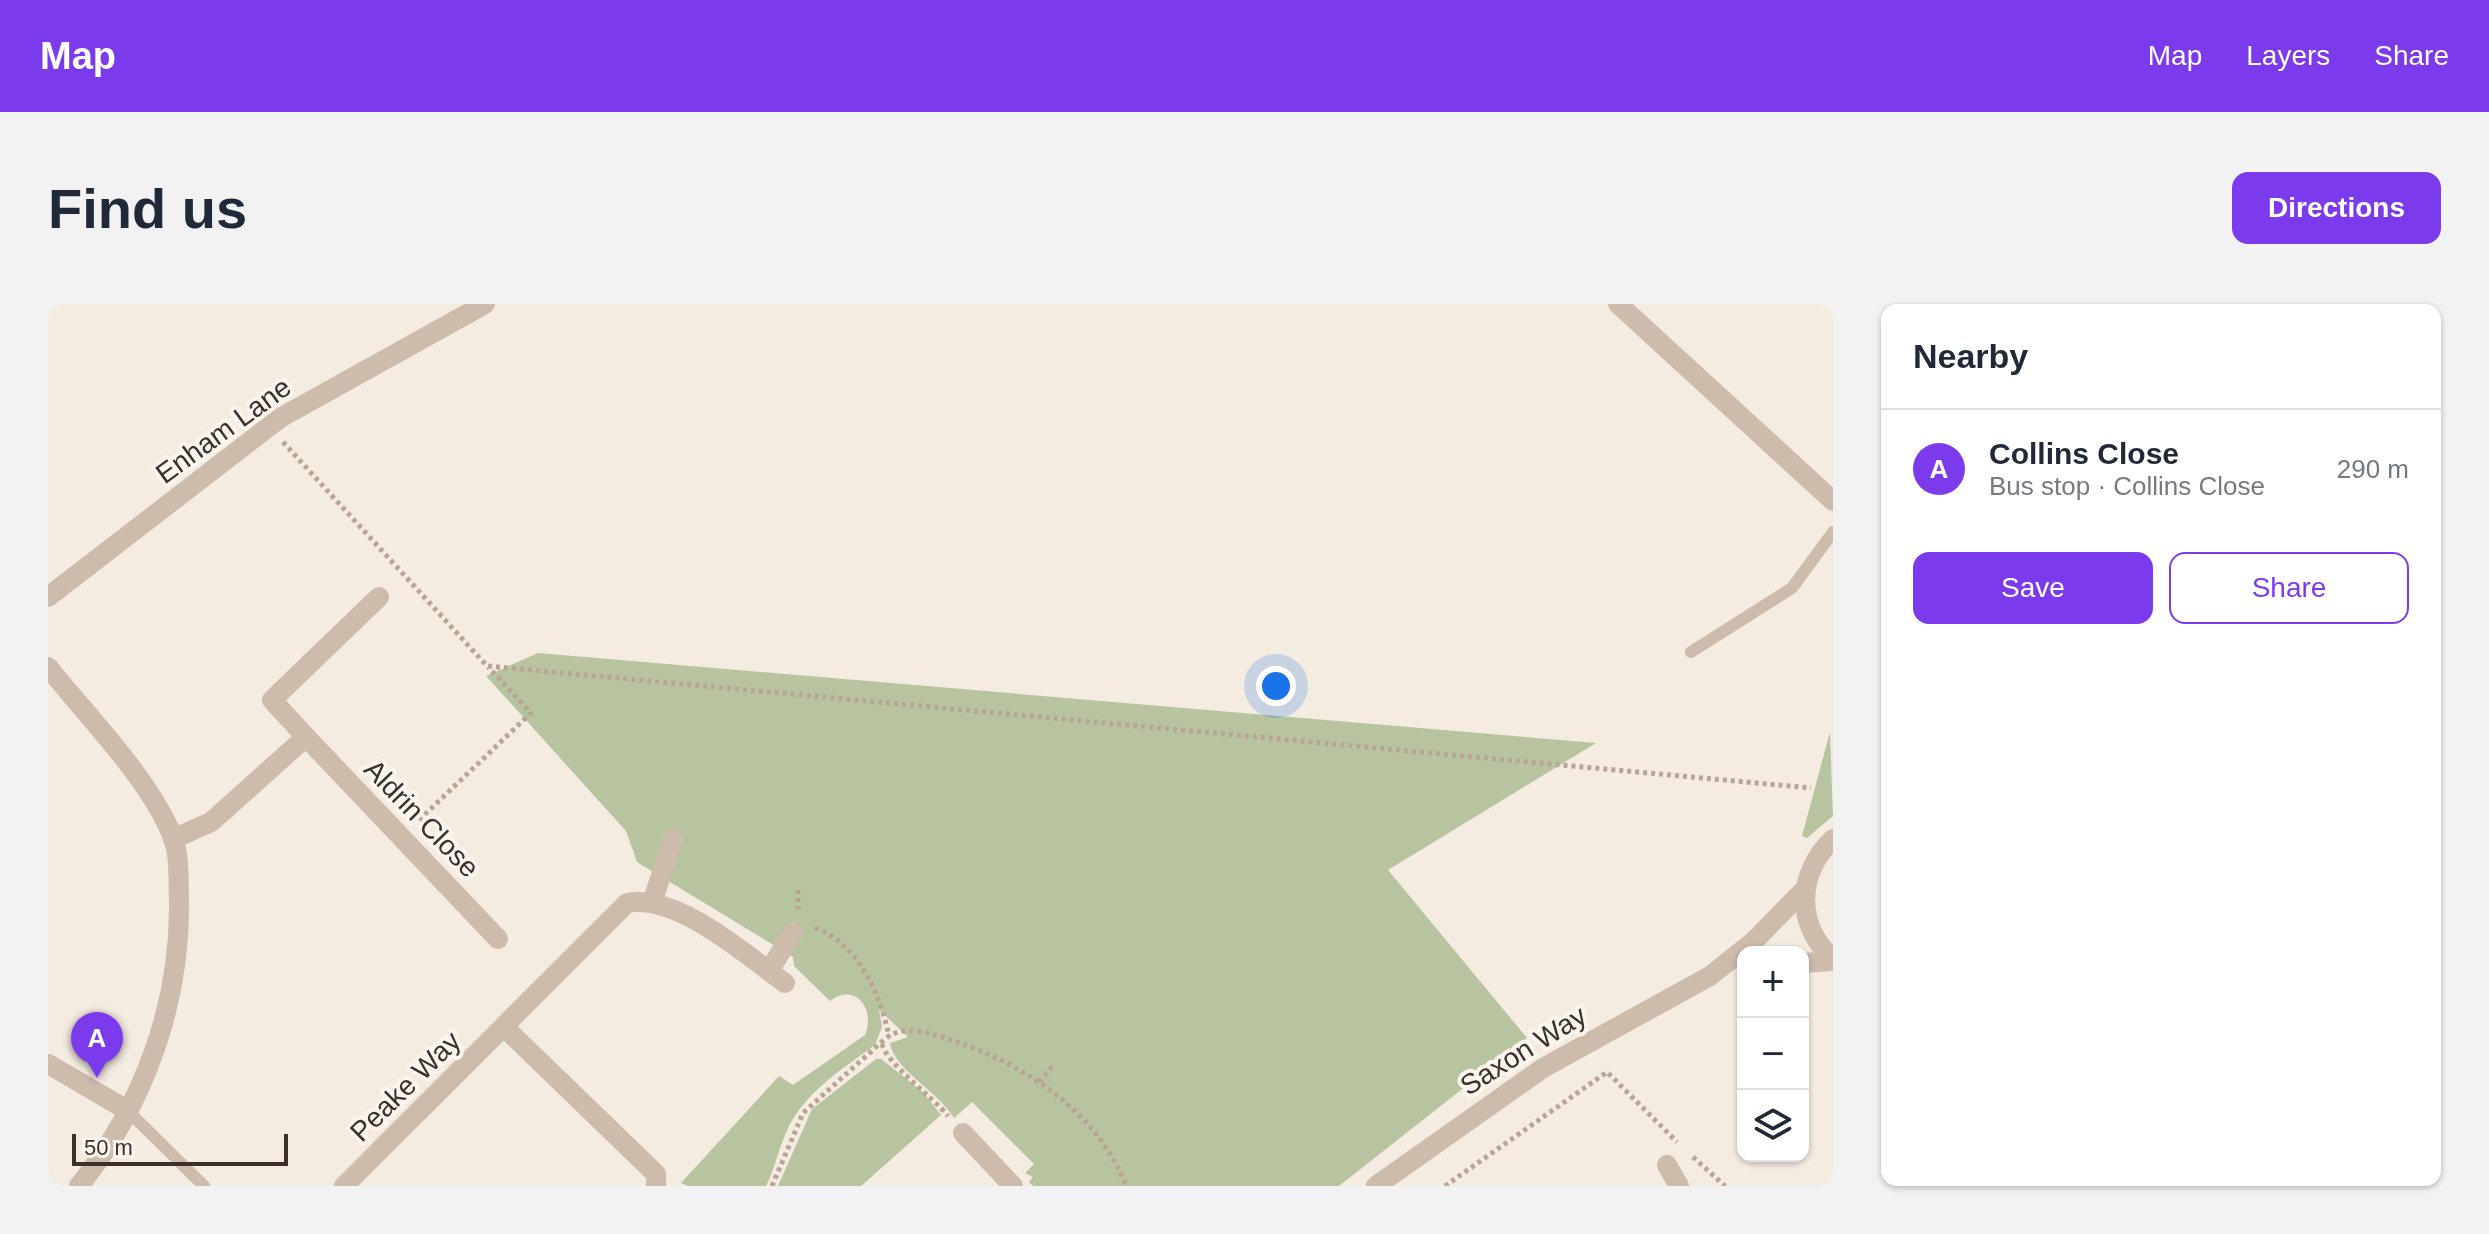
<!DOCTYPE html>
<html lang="en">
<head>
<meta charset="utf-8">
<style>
  body { margin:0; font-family:Arial,sans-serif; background:#f2f2f3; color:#1f2937 }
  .controls { position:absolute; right:24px; bottom:24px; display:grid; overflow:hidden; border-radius:16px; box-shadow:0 2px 6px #0004 }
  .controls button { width:72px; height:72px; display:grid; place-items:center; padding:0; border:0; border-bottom:2px solid #e0e1e3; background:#fff; color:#1f2937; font:40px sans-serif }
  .scale { position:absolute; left:24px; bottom:20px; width:216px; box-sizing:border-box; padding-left:8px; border:4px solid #3b302b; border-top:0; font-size:22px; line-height:28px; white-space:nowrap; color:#3b302b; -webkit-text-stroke:6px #fbf5ee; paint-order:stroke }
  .you { position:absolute; left:1228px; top:382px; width:28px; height:28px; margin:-20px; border:6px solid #fff; border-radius:50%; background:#1a73e8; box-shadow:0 0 0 12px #1a73e833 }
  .badge { display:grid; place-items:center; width:52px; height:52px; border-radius:50%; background:#7c3aed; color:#fff; font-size:26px; font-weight:700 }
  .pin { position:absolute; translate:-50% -66px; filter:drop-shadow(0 2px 4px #0008) }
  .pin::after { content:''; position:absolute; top:42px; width:28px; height:24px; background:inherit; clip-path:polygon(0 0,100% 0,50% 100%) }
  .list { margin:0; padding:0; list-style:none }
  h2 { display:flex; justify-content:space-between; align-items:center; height:104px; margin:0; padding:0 32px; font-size:34px }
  h2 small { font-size:26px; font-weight:400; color:#747a83 }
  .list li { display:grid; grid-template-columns:52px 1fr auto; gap:24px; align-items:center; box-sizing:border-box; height:120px; padding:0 32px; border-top:2px solid #e0e1e3 }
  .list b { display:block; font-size:30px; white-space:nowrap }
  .list p { margin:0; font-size:26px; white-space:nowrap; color:#747a83 }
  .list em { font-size:26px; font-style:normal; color:#747a83 }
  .actions { display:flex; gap:16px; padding:24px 32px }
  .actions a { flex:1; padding:18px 0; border:2px solid #7c3aed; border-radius:16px; text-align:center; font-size:28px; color:#7c3aed }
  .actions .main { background:#7c3aed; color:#fff }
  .icon { flex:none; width:44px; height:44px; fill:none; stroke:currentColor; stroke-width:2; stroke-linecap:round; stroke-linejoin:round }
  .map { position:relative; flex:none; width:1785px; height:882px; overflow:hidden; border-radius:16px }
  header { display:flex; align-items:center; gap:48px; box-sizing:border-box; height:112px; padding:0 40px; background:#7c3aed; color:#fff }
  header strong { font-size:38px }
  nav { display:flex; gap:44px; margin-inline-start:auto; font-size:28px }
  .intro { display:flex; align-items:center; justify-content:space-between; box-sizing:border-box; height:192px; padding:0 48px }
  h1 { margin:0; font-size:56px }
  .button { padding:20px 36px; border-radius:16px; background:#7c3aed; color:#fff; font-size:28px; font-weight:700 }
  main { display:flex; gap:48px; padding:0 48px }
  aside { flex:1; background:#fff; border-radius:16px; box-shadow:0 2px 6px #0004 }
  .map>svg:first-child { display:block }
</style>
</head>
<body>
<header>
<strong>Map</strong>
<nav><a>Map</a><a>Layers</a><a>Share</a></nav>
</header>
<div class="intro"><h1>Find us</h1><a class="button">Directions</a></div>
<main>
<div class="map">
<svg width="1785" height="882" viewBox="0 0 1785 882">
  <rect width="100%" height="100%" fill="#f4ebe1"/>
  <g fill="#b8c4a0">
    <path d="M490 349 1548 439 1340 566 1479 734 1291 882H985L981 878 985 873 977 869 986 860 924 798 906 814C891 788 845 765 842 739L860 733 831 706 834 723 827 741C794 765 754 790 738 829 730 846 727 865 718 882H640L633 879 731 772 745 781 817 731C828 705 807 678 782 697L746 662 745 653 589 558 578 527 438 372Z"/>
    <path d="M1782 428 1785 512 1759 534 1754 532Z"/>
    <path d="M828 755H833L874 787 893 811 813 882H730L764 805Z"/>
  </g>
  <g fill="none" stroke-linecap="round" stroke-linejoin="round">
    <g stroke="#b9a596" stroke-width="5" stroke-dasharray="4 4" stroke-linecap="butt">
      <path d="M235 138 439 362 1763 484"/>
      <path d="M371 516 483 409 440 363"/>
      <path d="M750 586V605"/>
      <path d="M767 624C811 640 832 690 841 732"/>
      <path d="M834 740C839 760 884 792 900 812"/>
      <path d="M991 778 1005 762"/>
      <path d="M1645 853 1677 882"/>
      <path d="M724 882 755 809 838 734C857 720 882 729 903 736 975 759 1050 808 1078 882"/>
      <path d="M1397 882 1559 768 1629 838"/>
    </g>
    <g stroke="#cdbbac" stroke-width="12">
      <path d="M1643 348 1744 284 1785 228"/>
      <path d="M79 806 156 882"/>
    </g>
    <g stroke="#cdbbac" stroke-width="20">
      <path d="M1570 0 1785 197"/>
      <path d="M0 293 232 114 437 0"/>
      <path d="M0 363C39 412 103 476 125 534 132 553 130 575 131 595 133 699 96 801 31 882"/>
      <path d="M258 433 450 635"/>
      <path d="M125 535 163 518 258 433 224 396 331 293"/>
      <path d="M604 599 625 535"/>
      <path d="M721 667 745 628"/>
      <path d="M456 723 608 870V882"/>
      <path d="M0 760 79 806"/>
      <path d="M915 829 965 882"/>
      <path d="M1619 861 1631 882"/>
      <path d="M296 882 579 599C630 590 698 651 737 679"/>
    </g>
    <g stroke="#cdbbac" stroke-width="20">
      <path d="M1785 535C1749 569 1747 621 1785 655"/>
      <path d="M1755 659 1785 657"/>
      <path d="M1328 882 1495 764 1662 672 1706 637 1757 585"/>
    </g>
  </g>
  <g text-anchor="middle" stroke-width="8" stroke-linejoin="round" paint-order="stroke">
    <g font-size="28" fill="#3b302b" stroke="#fbf5ee">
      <text transform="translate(175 126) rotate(-36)" y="10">Enham Lane</text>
      <text transform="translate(374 514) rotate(46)" y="10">Aldrin Close</text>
      <text transform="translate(1475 746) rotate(-32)" y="10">Saxon Way</text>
      <text transform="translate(357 782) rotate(-45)" y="10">Peake Way</text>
    </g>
  </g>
</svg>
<div class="controls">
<button>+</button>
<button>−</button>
<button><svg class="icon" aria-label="layers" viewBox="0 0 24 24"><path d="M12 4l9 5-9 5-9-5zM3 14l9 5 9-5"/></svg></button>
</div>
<div class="scale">50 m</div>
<div class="you"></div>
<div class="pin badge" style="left:49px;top:774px">A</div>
</div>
<aside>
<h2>Nearby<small></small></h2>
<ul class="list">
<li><span class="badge">A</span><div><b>Collins Close</b><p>Bus stop · Collins Close</p></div><em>290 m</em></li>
</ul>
<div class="actions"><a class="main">Save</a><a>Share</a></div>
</aside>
</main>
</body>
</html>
